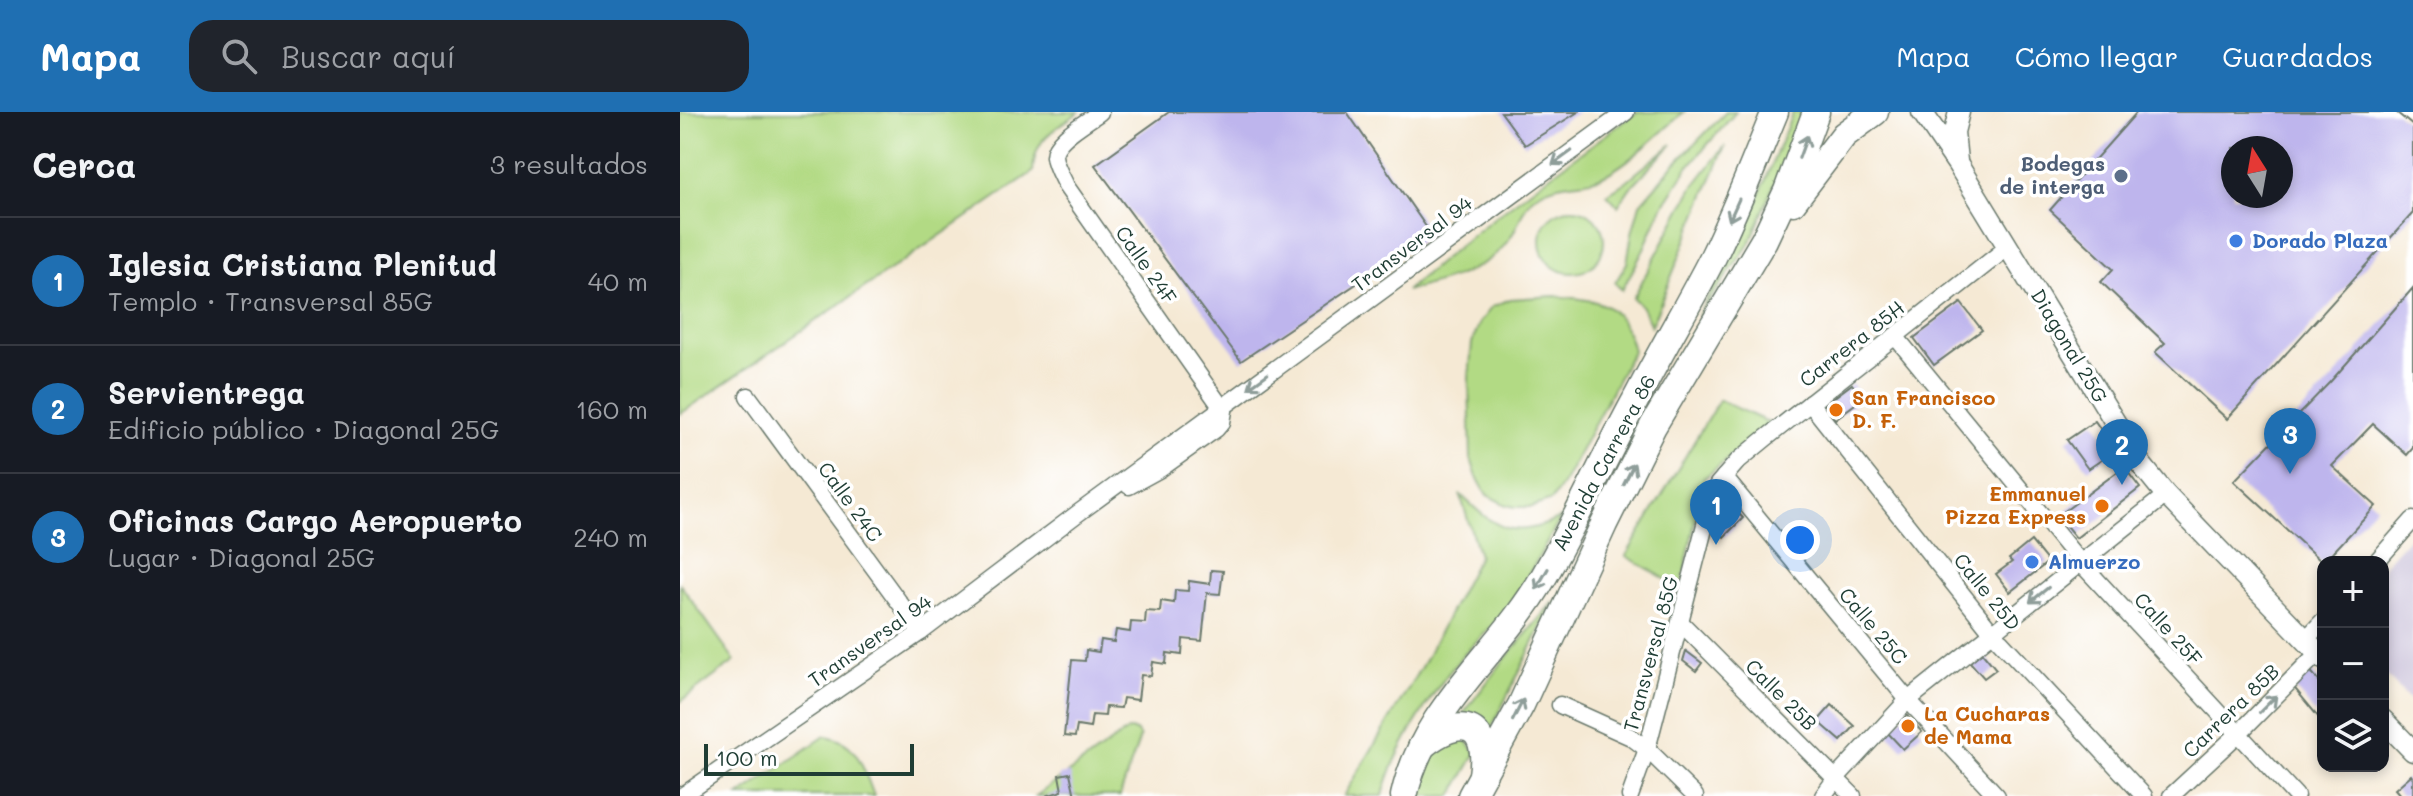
<!DOCTYPE html>
<html lang="es">
<head>
<meta charset="utf-8">
<style>
  body { margin:0; font-family:Mali,sans-serif; background:#20242c; color:#f1f3f6 }
  .controls { position:absolute; right:24px; bottom:24px; display:grid; overflow:hidden; border-radius:16px; box-shadow:0 4px 12px #0003 }
  .controls button { width:72px; height:72px; display:grid; place-items:center; padding:0; border:0; border-bottom:2px solid #363941; background:#171b24; color:#f1f3f6; font:40px sans-serif }
  .compass { position:absolute; left:1541px; top:24px; width:72px; height:72px; border-radius:50%; background:#171b24; box-shadow:0 4px 12px #0003; rotate:349deg }
  .scale { position:absolute; left:24px; bottom:20px; width:210px; box-sizing:border-box; padding-left:8px; border:4px solid #1f3d34; border-top:0; font-size:22px; line-height:28px; white-space:nowrap; color:#1f3d34; -webkit-text-stroke:6px #fff; paint-order:stroke }
  .you { position:absolute; left:1120px; top:428px; width:28px; height:28px; margin:-20px; border:6px solid #fff; border-radius:50%; background:#1a73e8; box-shadow:0 0 0 12px #1a73e833 }
  .badge { display:grid; place-items:center; width:52px; height:52px; border-radius:50%; background:#1f6fb2; color:#fff; font-size:26px; font-weight:700 }
  .pin { position:absolute; translate:-50% -66px; filter:drop-shadow(0 2px 4px #0008) }
  .pin::after { content:''; position:absolute; top:42px; width:28px; height:24px; background:inherit; clip-path:polygon(0 0,100% 0,50% 100%) }
  .list { margin:0; padding:0; list-style:none }
  h2 { display:flex; justify-content:space-between; align-items:center; height:104px; margin:0; padding:0 32px; font-size:34px }
  h2 small { font-size:26px; font-weight:400; color:#9ea1a6 }
  .list li { display:grid; grid-template-columns:52px 1fr auto; gap:24px; align-items:center; box-sizing:border-box; height:128px; padding:0 32px; border-top:2px solid #363941 }
  .list b { display:block; font-size:30px; white-space:nowrap }
  .list p { margin:0; font-size:26px; white-space:nowrap; color:#9ea1a6 }
  .list em { font-size:26px; font-style:normal; color:#9ea1a6 }
  .icon { flex:none; width:44px; height:44px; fill:none; stroke:currentColor; stroke-width:2; stroke-linecap:round; stroke-linejoin:round }
  .map { position:relative; flex:none; width:1733px; height:684px; overflow:hidden }
  header { display:flex; align-items:center; gap:48px; box-sizing:border-box; height:112px; padding:0 40px; background:#1f6fb2; color:#fff }
  header strong { font-size:38px }
  nav { display:flex; gap:44px; margin-inline-start:auto; font-size:28px }
  .search { width:560px; height:72px; background:#20242c; display:flex; align-items:center; gap:20px; box-sizing:border-box; padding:0 28px; border-radius:24px; color:#9ea1a6; font-size:30px }
  main { display:flex }
  aside { flex:1; background:#171b24 }
  .map>svg:first-child { display:block }
</style>
</head>
<body>
<header>
<strong>Mapa</strong>
<div class="search"><svg class="icon" aria-label="search" viewBox="0 0 24 24"><circle cx="10" cy="10" r="6"/><path d="M15 15l6 6"/></svg>Buscar aquí</div>
<nav><a>Mapa</a><a>Cómo llegar</a><a>Guardados</a></nav>
</header>
<main>
<aside>
<h2>Cerca<small>3 resultados</small></h2>
<ul class="list">
<li><span class="badge">1</span><div><b>Iglesia Cristiana Plenitud</b><p>Templo · Transversal 85G</p></div><em>40 m</em></li>
<li><span class="badge">2</span><div><b>Servientrega</b><p>Edificio público · Diagonal 25G</p></div><em>160 m</em></li>
<li><span class="badge">3</span><div><b>Oficinas Cargo Aeropuerto</b><p>Lugar · Diagonal 25G</p></div><em>240 m</em></li>
</ul>
</aside>
<div class="map">
<svg width="1733" height="684" viewBox="0 0 1733 684">
  <rect width="100%" height="100%" fill="#fff"/>
  <filter id="ink" filterUnits="userSpaceOnUse"><feTurbulence type="fractalNoise" baseFrequency=".0125" numOctaves="2"/><feDisplacementMap in="SourceGraphic" scale="16" xChannelSelector="R" yChannelSelector="G"/><feConvolveMatrix kernelMatrix="1 2 1 2 8 2 1 2 1" color-interpolation-filters="sRGB"/></filter>
  <filter id="wash" filterUnits="userSpaceOnUse"><feTurbulence type="fractalNoise" baseFrequency=".006" numOctaves="4" result="noise"/><feDisplacementMap in="SourceGraphic" scale="32" xChannelSelector="R" yChannelSelector="G"/><feGaussianBlur stdDeviation="1.8" result="paint"/><feColorMatrix in="noise" values="0 0 0 0 0 0 0 0 0 0 0 0 0 0 0 0 0 1.4 0 .05"/><feComposite in="paint" operator="in"/></filter>
  <g filter="url(#wash)">
    <rect width="100%" height="100%" fill="#f5e9d4"/>
    <path fill="#c8bfd8" d="M1733 421V591L1703 560V454Z"/>
    <g fill="#b2da84" stroke="#688c5c" stroke-width="2">
      <path d="M0 0H399C373 19 354 25 353 60L0 302Z"/>
      <path d="M957 0H1004C981 20 953 48 927 62 902 75 882 66 857 82 844 90 840 110 832 123 809 160 765 168 726 179 799 114 878 57 957 0Z"/>
      <path d="M1046 0H1056L1008 55 980 99 962 141 942 178 935 171 947 151 952 121 960 92 993 54Z"/>
      <path d="M1113 0H1124L1070 131 1018 204 1075 94Z"/>
      <path d="M992 32 950 76 938 94 927 82 944 71Z"/>
      <path d="M1045 34 971 214 962 195 953 186 1013 75Z"/>
      <circle cx="892" cy="129" r="32"/>
      <path d="M874 184C920 189 940 188 953 238L885 368 872 388 852 395H836L826 393 807 383 797 365 791 347 789 266 792 231 800 210 812 195 830 187Z"/>
      <path d="M1039 288 1092 312 1024 366 1001 476 946 444Z"/>
      <path d="M780 382C817 418 832 428 881 406 860 442 842 479 815 510 805 523 792 533 781 546 753 578 712 643 703 684H664L744 550 799 444Z"/>
      <path d="M0 472 55 549 0 590Z"/>
      <path d="M874 489 810 619 797 608 783 602 824 548Z"/>
      <path d="M448 618 456 619 460 625 440 684H356Z"/>
      <path d="M782 622 796 641 772 684H735L751 637Z"/>
      <path d="M145 624C178 628 183 656 194 684H59Z"/>
    </g>
    <g id="blocks">
      <g fill="#beb5ed" fill-rule="evenodd">
        <path d="M489 0H667L751 122 561 249 415 53Z"/>
        <path d="M821 0H898L845 33Z"/>
        <path d="M1457 0H1716L1733 14V101L1547 307 1475 240 1485 231 1421 170 1433 157 1370 98ZM1553 36H1601V84H1553Z"/>
        <path d="M1733 176V336L1727 343 1693 312 1652 354 1696 394 1644 450H1642L1554 369 1651 269Z"/>
        <path d="M1281 191 1302 218 1254 253 1234 226Z"/>
        <path d="M1172 272 1183 286 1155 307 1144 293Z"/>
        <path d="M1415 309 1435 339 1408 357 1387 328Z"/>
        <path d="M1444 355 1460 376 1396 426 1378 404Z"/>
        <path d="M1052 395 1063 406 1044 425 1037 417 1046 396Z"/>
        <path d="M1351 429 1368 450 1330 480 1316 462 1332 450 1329 447Z"/>
        <path d="M531 458 543 459 540 482 527 481 522 529 503 527 502 543 487 541 486 552 473 550 471 564 461 563 458 588 443 586 441 596 426 595 425 604 412 603 410 616 397 614 395 625 384 624 392 548 405 549 406 538 419 540 421 528 434 530 436 518 450 520 451 510 465 511 466 499 480 500 481 489 494 491 495 478 508 479 509 469 530 472Z"/>
        <path d="M1006 539 1022 551 1016 559 1003 549Z"/>
        <path d="M1302 540 1316 557 1304 566 1290 550Z"/>
        <path d="M1629 557 1643 574V604L1640 607 1611 572Z"/>
        <path d="M1152 593 1175 614 1161 629 1138 609Z"/>
        <path d="M1226 603 1242 620 1223 637 1207 620Z"/>
        <path d="M390 661 395 684H366L382 679 379 663Z"/>
        <path d="M1731 663 1733 666V684H1721L1715 677Z"/>
      </g>
    </g>
  </g>
  <g filter="url(#ink)">
    <use href="#blocks" fill-opacity="0" stroke="#6a796c" stroke-width="2"/>
    <g fill="none" stroke-linecap="round" stroke-linejoin="round">
      <defs>
        <g id="minor">
          <path d="M420 0C407 10 374 27 374 44 375 54 382 65 386 74L544 299 542 310 536 317 480 357 449 374"/>
          <path d="M1215 224 1400 450 1616 684"/>
          <path d="M68 284 241 520"/>
          <path d="M1130 291 1312 520 1464 684"/>
          <path d="M1044 365 1228 588 1317 684"/>
          <path d="M1696 450 1733 408"/>
          <path d="M1001 511 1173 684"/>
          <path d="M1625 528 1643 509"/>
          <path d="M880 593 951 625 967 637 1015 684"/>
          <path d="M2 684 241 520 397 402 946 0"/>
          <path d="M950 684 967 637 1026 409 1038 372 1058 349 1086 326 1328 135"/>
          <path d="M1143 684 1156 666 1228 588 1486 383"/>
          <path d="M1491 684 1558 622 1638 541"/>
        </g>
        <g id="tertiary">
          <path d="M1242 0 1278 53 1460 351 1486 383 1643 546"/>
          <path d="M1277 49 1274 20 1279 0"/>
          <path d="M1703 608 1733 639"/>
        </g>
        <g id="primary">
          <path d="M1113 90 1164 23 1195 0"/>
          <path d="M742 634C780 603 810 609 802 663"/>
          <path d="M724 684C744 594 819 542 863 466 896 409 923 348 955 289 980 240 1008 194 1033 145 1056 98 1075 48 1095 0"/>
          <path d="M791 684 841 593 924 412 973 314 1084 128 1107 79 1136 0"/>
        </g>
      </defs>
      <use href="#minor" stroke="#6a796c" stroke-width="19"/>
      <use href="#tertiary" stroke="#6a796c" stroke-width="23"/>
      <use href="#primary" stroke="#6a796c" stroke-width="29"/>
      <use href="#minor" stroke="#fff" stroke-width="16"/>
      <use href="#tertiary" stroke="#fff" stroke-width="20"/>
      <use href="#primary" stroke="#fff" stroke-width="26"/>
    </g>
    <defs><path id="oneway-shaft" d="M-6 0H5M1.5-3L5.5 0L1.5 3" fill="none" stroke-width="1.6" stroke-linecap="round" stroke-linejoin="round" transform="scale(2)"/></defs>
    <g stroke="#8f9e9a">
      <use href="#oneway-shaft" transform="translate(1123 35) rotate(-70)"/>
      <use href="#oneway-shaft" transform="translate(882 46) rotate(144)"/>
      <use href="#oneway-shaft" transform="translate(1054 98) rotate(114)"/>
      <use href="#oneway-shaft" transform="translate(578 269) rotate(144)"/>
      <use href="#oneway-shaft" transform="translate(949 362) rotate(-63)"/>
      <use href="#oneway-shaft" transform="translate(862 467) rotate(120)"/>
      <use href="#oneway-shaft" transform="translate(1359 483) rotate(141)"/>
      <use href="#oneway-shaft" transform="translate(1588 592) rotate(-45)"/>
      <use href="#oneway-shaft" transform="translate(838 598) rotate(-63)"/>
    </g>
  </g>
  <circle fill="#5c6f8a" stroke="#fff" stroke-width="3" cx="1441" cy="64" r="8"/>
  <g fill="#3f7fe0" stroke="#fff" stroke-width="3">
    <circle cx="1556" cy="129" r="8"/>
    <circle cx="1352" cy="450" r="8"/>
  </g>
  <g fill="#e8710a" stroke="#fff" stroke-width="3">
    <circle cx="1156" cy="298" r="8"/>
    <circle cx="1422" cy="394" r="8"/>
    <circle cx="1228" cy="614" r="8"/>
  </g>
  <g text-anchor="middle" stroke-width="7" stroke-linejoin="round" paint-order="stroke">
    <g font-size="20" font-weight="bold" fill="#4e5e75" stroke="#fff" text-anchor="end">
      <text x="1425" y="59">Bodegas<tspan x="1425" dy="23">de interga</tspan></text>
    </g>
    <g font-size="20" font-weight="bold" fill="#366cbe" stroke="#fff" text-anchor="start">
      <text x="1572" y="136">Dorado Plaza</text>
      <text x="1368" y="457">Almuerzo</text>
    </g>
    <g font-size="20" fill="#1f3d34" stroke="#fff">
      <text transform="translate(732 132) rotate(-37)" y="7">Transversal 94</text>
      <text transform="translate(466 153) rotate(55)" y="7">Calle 24F</text>
      <text transform="translate(1172 232) rotate(-38)" y="7">Carrera 85H</text>
      <text transform="translate(1389 234) rotate(59)" y="7">Diagonal 25G</text>
      <text transform="translate(924 351) rotate(-62)" y="7">Avenida Carrera 86</text>
      <text transform="translate(170 390) rotate(54)" y="7">Calle 24C</text>
      <text transform="translate(1307 480) rotate(51)" y="7">Calle 25D</text>
      <text transform="translate(1193 514) rotate(50)" y="7">Calle 25C</text>
      <text transform="translate(1488 517) rotate(48)" y="7">Calle 25F</text>
      <text transform="translate(190 529) rotate(-35)" y="7">Transversal 94</text>
      <text transform="translate(971 542) rotate(-75)" y="7">Transversal 85G</text>
      <text transform="translate(1101 583) rotate(45)" y="7">Calle 25B</text>
      <text transform="translate(1551 599) rotate(-44)" y="7">Carrera 85B</text>
    </g>
    <g font-size="20" font-weight="bold" fill="#c56008" stroke="#fff" text-anchor="start">
      <text x="1172" y="293">San Francisco<tspan x="1172" dy="23">D. F.</tspan></text>
      <text x="1406" y="389" text-anchor="end">Emmanuel<tspan x="1406" dy="23">Pizza Express</tspan></text>
      <text x="1244" y="609">La Cucharas<tspan x="1244" dy="23">de Mama</tspan></text>
    </g>
  </g>
</svg>
<div class="controls">
<button>+</button>
<button>−</button>
<button><svg class="icon" aria-label="layers" viewBox="0 0 24 24"><path d="M12 4l9 5-9 5-9-5zM3 14l9 5 9-5"/></svg></button>
</div>
<svg class="compass" viewBox="-18 -18 36 36"><path d="M0-13l5 13h-10z" fill="#e53935"/><path d="M0 13l5-13h-10z" fill="#9ea1a6"/></svg>
<div class="scale">100 m</div>
<div class="you"></div>
<div class="pin badge" style="left:1036px;top:433px">1</div>
<div class="pin badge" style="left:1442px;top:373px">2</div>
<div class="pin badge" style="left:1610px;top:362px">3</div>
</div>
</main>
</body>
</html>
